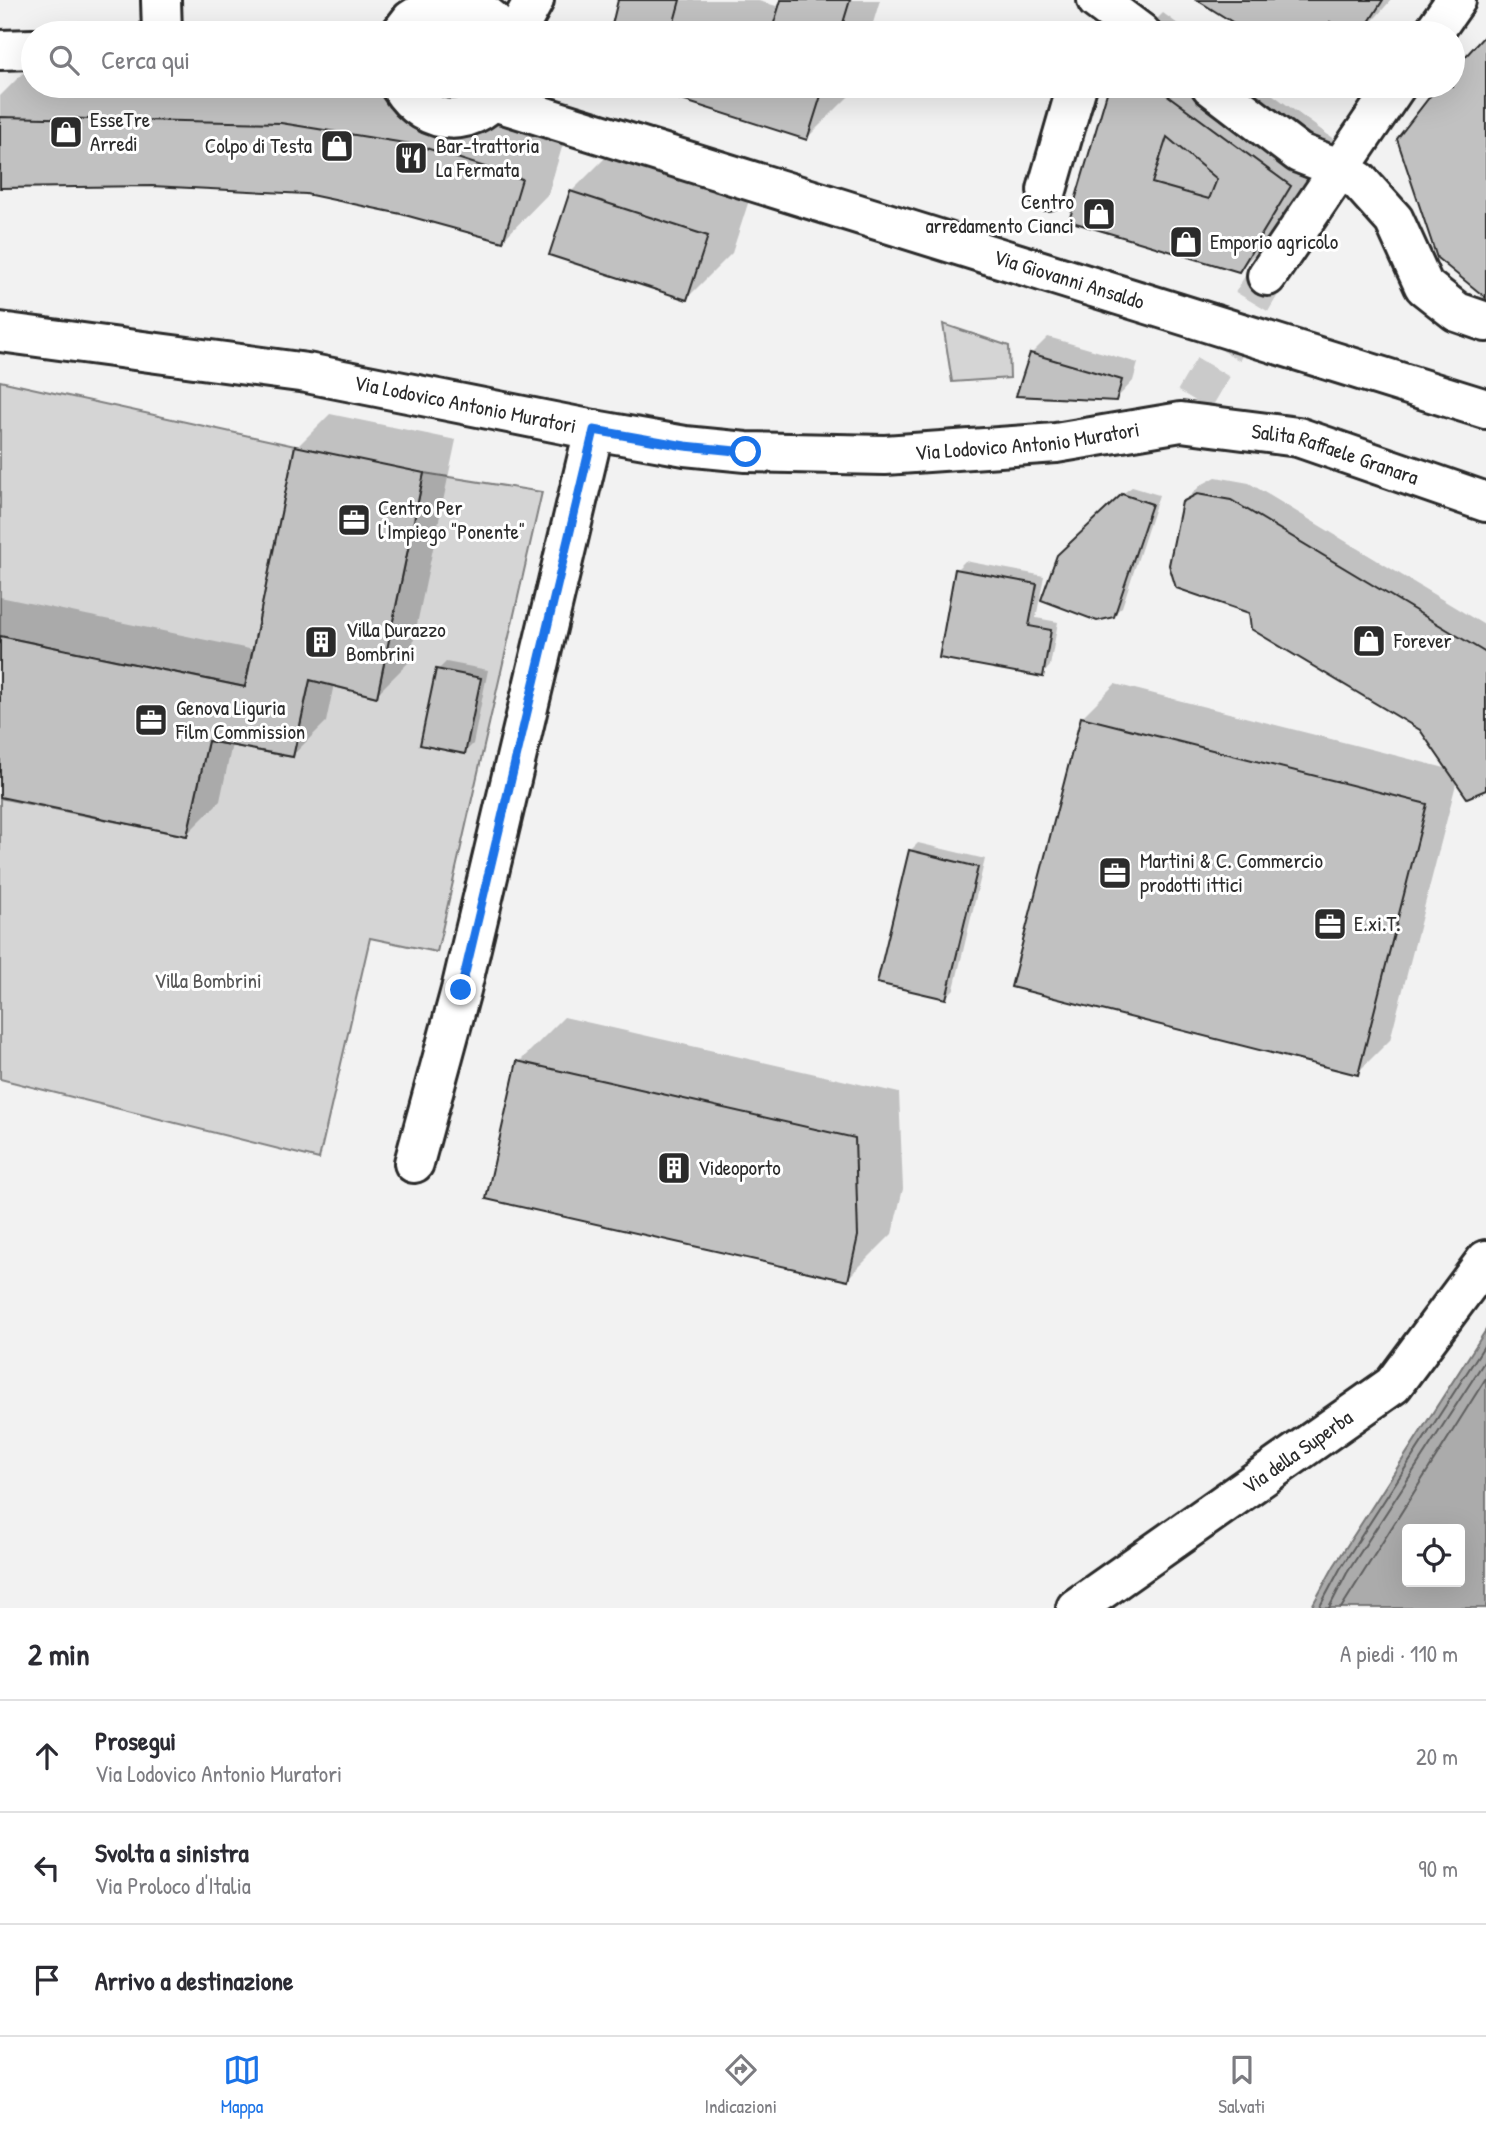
<!DOCTYPE html>
<html lang="it">
<head>
<meta charset="utf-8">
<style>
  body { margin:0; font-family:"Patrick Hand",sans-serif; background:#f2f2f3; color:#2b2b33 }
  .controls { position:absolute; right:21px; bottom:21px; display:grid; overflow:hidden; border-radius:7px; box-shadow:0 7px 28px #0002 }
  .controls button { width:63px; height:63px; display:grid; place-items:center; padding:0; border:0; border-bottom:2px solid #e1e1e2; background:#fff; color:#2b2b33; font:35px sans-serif }
  .stop { position:absolute; width:21px; height:21px; margin:-16px; border:5px solid #1a73e8; border-radius:50%; background:#fff }
  .stop.end { background:#1a73e8; border-color:#fff; box-shadow:0 2px 7px #0008 }
  .list { margin:0; padding:0; list-style:none }
  h2 { display:flex; justify-content:space-between; align-items:center; height:91px; margin:0; padding:0 28px; font-size:30px }
  h2 small { font-size:23px; font-weight:400; color:#7c7c81 }
  .list li { display:grid; grid-template-columns:46px 1fr auto; gap:21px; align-items:center; box-sizing:border-box; height:112px; padding:0 28px; border-top:2px solid #e1e1e2 }
  .list b { display:block; font-size:26px; white-space:nowrap }
  .list p { margin:0; font-size:23px; white-space:nowrap; color:#7c7c81 }
  .list em { font-size:23px; font-style:normal; color:#7c7c81 }
  .icon { flex:none; width:38px; height:38px; fill:none; stroke:currentColor; stroke-width:2; stroke-linecap:round; stroke-linejoin:round }
  .map { position:relative; flex:none; width:1486px; height:1608px; overflow:hidden }
  .search { position:absolute; background:#fff; box-shadow:0 7px 28px #0002; left:21px; right:21px; top:21px; height:77px; display:flex; align-items:center; gap:18px; box-sizing:border-box; padding:0 24px; border-radius:38px; color:#7c7c81; font-size:26px }
  .sheet { height:427px; background:#fff }
  nav { display:flex; justify-content:space-around; align-items:center; box-sizing:border-box; height:98px; border-top:2px solid #e1e1e2; background:#fff; font-size:19px; color:#7c7c81 }
  nav a { display:grid; justify-items:center; gap:4px }
  nav .on { color:#1a73e8 }
  .map>svg:first-child { display:block }
</style>
</head>
<body>
<div class="map">
<svg width="1486" height="1608" viewBox="0 0 1486 1608">
  <rect width="100%" height="100%" fill="#f2f2f2"/>
  <filter id="ink" filterUnits="userSpaceOnUse"><feTurbulence type="fractalNoise" baseFrequency=".0143" numOctaves="2"/><feDisplacementMap in="SourceGraphic" scale="14" xChannelSelector="R" yChannelSelector="G"/><feConvolveMatrix kernelMatrix="1 2 1 2 8 2 1 2 1" color-interpolation-filters="sRGB"/></filter>
  <g filter="url(#ink)">
    <g fill="#d5d5d5" stroke="#808080" stroke-width="2">
      <path d="M943 324 1009 346 1010 378 952 382Z"/>
      <path d="M0 381 295 446 245 687 0 636Z"/>
      <path d="M424 473 542 492 437 952 370 938 319 1159 0 1079V798L187 836 208 741 293 757 310 680 377 697Z"/>
    </g>
    <path fill="#ababab" stroke="#787878" stroke-width="2" fill-rule="evenodd" d="M1486 1330V1608H1311L1334 1566ZM1407 1529H1460V1582H1407Z"/>
    <g fill="#0003">
      <path d="M620 0H755L780 7 783 0H880L870 33H612Z"/>
      <path d="M1200 0H1391L1362 33H1351L1336 24 1331 33H1253Z"/>
      <path d="M1163 13 1190 33H1143Z"/>
      <path d="M24 72 33 73V86H371L463 100 566 134 548 194 503 240 402 212 306 192 152 184 0 186V96Z"/>
      <path d="M644 86H854L852 93 807 138Z"/>
      <path d="M1110 86H1261L1335 140 1284 225 1239 270 1071 220Z"/>
      <path d="M616 147 752 191 732 253 687 298 571 192Z"/>
      <path d="M1048 337 1138 363 1133 381 1116 399 1031 354Z"/>
      <path d="M330 414 456 440 409 662 376 695 334 684 326 722 293 755 232 744 220 801 187 834 0 796V597L254 650 297 447Z"/>
      <path d="M1216 477 1249 483 1486 626V788L1457 780 1390 1040 1357 1073 1082 717 1115 684 1449 769 1421 729 1251 612 1183 503 1201 485Z"/>
      <path d="M1132 487 1159 495 1122 607 1113 615 1122 494Z"/>
      <path d="M965 561 1044 576 1036 618 1058 622 1050 666 1042 675 956 570Z"/>
      <path d="M446 662 488 670 473 744 465 752 438 670Z"/>
      <path d="M918 843 985 859 954 989 946 997 910 851Z"/>
      <path d="M564 1017 899 1093 903 1189 892 1234 847 1279 519 1062Z"/>
    </g>
    <g fill="none" stroke-linecap="round" stroke-linejoin="round">
      <g stroke="#5e5e5e" stroke-width="2">
        <path d="M1319 1608 1340 1569 1486 1343"/>
        <path d="M1329 1608 1347 1573 1486 1359"/>
        <path d="M1341 1608 1486 1378"/>
      </g>
    </g>
    <g fill="#c1c1c1" stroke="#2b2b2b" stroke-width="2" fill-rule="evenodd">
      <path d="M618 0H680L671 33H610Z"/>
      <path d="M781 0H850L840 33H771Z"/>
      <path d="M1197 0H1383L1362 33H1347L1330 22 1323 33H1250Z"/>
      <path d="M1486 34V298L1437 258 1397 139 1438 86H1453V70Z"/>
      <path d="M638 86H824L807 140Z"/>
      <path d="M1109 86H1155L1291 186 1239 272 1069 221ZM1167 137 1217 179 1209 199 1152 183Z"/>
      <path d="M0 117 281 123 417 145 522 179 503 242 401 214 306 194 152 186 0 188Z"/>
      <path d="M570 191 708 236 687 300 549 255Z"/>
      <path d="M1030 353 1122 380 1116 401 1016 396Z"/>
      <path d="M295 446 424 473 377 697 310 680 293 757 208 741 187 836 0 797V636L245 687Z"/>
      <path d="M1122 494 1152 504 1114 617 1097 621 1041 600 1057 555Z"/>
      <path d="M1197 494 1231 500 1486 653V790L1467 798 1420 730 1251 629 1249 613 1176 588 1169 565 1182 502Z"/>
      <path d="M955 569 1037 584 1029 626 1051 630 1043 677 939 658Z"/>
      <path d="M436 669 481 678 465 754 420 745Z"/>
      <path d="M1081 717 1427 804 1358 1075 1011 987Z"/>
      <path d="M909 850 978 867 946 999 877 983Z"/>
      <path d="M517 1061 855 1138 858 1236 848 1281 486 1199Z"/>
    </g>
    <g fill="none" stroke-linecap="round" stroke-linejoin="round">
      <path stroke="#cacaca" stroke-width="38" stroke-dasharray="38 19" stroke-linecap="butt" d="M1194 400 1267 276"/>
      <defs>
        <g id="minor">
          <path d="M161 0 162 33"/>
          <path d="M1097 0 1141 33"/>
          <path d="M1433 33 1456 0"/>
          <path d="M1211 86 1299 153 1338 168 1359 181 1394 220 1424 286 1457 312 1486 322"/>
          <path d="M1047 190 1077 86"/>
          <path d="M1267 276 1396 86"/>
          <path id="s1" d="M0 332 307 373 594 430 685 446 746 452 885 455 1056 443 1181 422 1298 437 1486 502"/>
          <path d="M414 1163 461 990 594 430"/>
        </g>
        <g id="major">
          <path d="M435 6C461 4 488 7 501 33"/>
          <path d="M401 33 411 20 442 0"/>
          <path d="M516 33 534 0"/>
          <path d="M0 50 33 49"/>
          <path d="M400 86C426 129 478 130 503 86"/>
          <path id="s2" d="M494 101 1486 409"/>
          <path id="s3" d="M1076 1608 1393 1385 1486 1260"/>
        </g>
      </defs>
      <use href="#minor" stroke="#2b2b2b" stroke-width="44"/>
      <use href="#major" stroke="#2b2b2b" stroke-width="44"/>
      <use href="#minor" stroke="#fff" stroke-width="38"/>
      <use href="#major" stroke="#fff" stroke-width="38"/>
    </g>
  </g>
  <g fill="none" stroke-linecap="round" stroke-linejoin="round" filter="url(#ink)">
    <path stroke="#1a73e8" stroke-width="9" d="M461 990 594 430 685 446 746 452"/>
  </g>
  <defs>
    <symbol id="shop-square" viewBox="-11 -11 22 22"><rect x="-9" y="-9" width="18" height="18" rx="4" fill="#2b2b2b" stroke="#fff"/><path d="M-5-2.5h2.3a2.7 3.5 0 0 1 5.4 0H5L5.5 6h-11ZM-1.5-2.5h3a1.5 2.3 0 0 0-3 0Z" fill="#fff"/></symbol>
    <symbol id="restaurant-square" viewBox="-11 -11 22 22"><rect x="-9" y="-9" width="18" height="18" rx="4" fill="#2b2b2b" stroke="#fff"/><path d="M-5-6h1v4h1v-4h1v4h1v-4h1v5L-1.5 .5V6h-2V.5L-5-1ZM5-6V6H3V1.5H1.5Q1.5-4 5-6Z" fill="#fff"/></symbol>
    <symbol id="office-square" viewBox="-11 -11 22 22"><rect x="-9" y="-9" width="18" height="18" rx="4" fill="#2b2b2b" stroke="#fff"/><path d="M-6-3h4V-5.5h4V-3h4V5H-6ZM-1-4.5V-3h2v-1.5ZM-6 0V1H6V0Z" fill="#fff"/></symbol>
    <symbol id="building-square" viewBox="-11 -11 22 22"><rect x="-9" y="-9" width="18" height="18" rx="4" fill="#2b2b2b" stroke="#fff"/><path d="M-4-6H4V6H1V3H-1V6H-4ZM-2.5-4.3h1.7v1.8h-1.7ZM.8-4.3h1.7v1.8H.8ZM-2.5-1h1.7V.8h-1.7ZM.8-1h1.7V.8H.8Z" fill="#fff"/></symbol>
  </defs>
  <g fill-rule="evenodd">
    <use href="#shop-square" x="47" y="113" width="38" height="38"/>
    <use href="#shop-square" x="318" y="127" width="38" height="38"/>
    <use href="#restaurant-square" x="392" y="139" width="38" height="38"/>
    <use href="#shop-square" x="1080" y="195" width="38" height="38"/>
    <use href="#shop-square" x="1167" y="223" width="38" height="38"/>
    <use href="#office-square" x="335" y="501" width="38" height="38"/>
    <use href="#shop-square" x="1350" y="622" width="38" height="38"/>
    <use href="#building-square" x="302" y="623" width="38" height="38"/>
    <use href="#office-square" x="132" y="701" width="38" height="38"/>
    <use href="#office-square" x="1096" y="854" width="38" height="38"/>
    <use href="#office-square" x="1311" y="905" width="38" height="38"/>
    <use href="#building-square" x="655" y="1149" width="38" height="38"/>
  </g>
  <g text-anchor="middle" stroke-width="6" stroke-linejoin="round" paint-order="stroke">
    <g font-size="21" fill="#2b2b2b" stroke="#fff" text-anchor="start">
      <text x="90" y="127">EsseTre<tspan x="90" dy="24">Arredi</tspan></text>
      <text x="312" y="153" text-anchor="end">Colpo di Testa</text>
      <text x="436" y="153">Bar-trattoria<tspan x="436" dy="24">La Fermata</tspan></text>
      <text x="1074" y="209" text-anchor="end">Centro<tspan x="1074" dy="24">arredamento Cianci</tspan></text>
      <text x="1210" y="249">Emporio agricolo</text>
      <text x="378" y="515">Centro Per<tspan x="378" dy="24">l'Impiego "Ponente"</tspan></text>
      <text x="346" y="637">Villa Durazzo<tspan x="346" dy="24">Bombrini</tspan></text>
      <text x="1394" y="648">Forever</text>
      <text x="176" y="715">Genova Liguria<tspan x="176" dy="24">Film Commission</tspan></text>
      <text x="1140" y="868">Martini &amp; C. Commercio<tspan x="1140" dy="24">prodotti ittici</tspan></text>
      <text x="1354" y="931">E.xi.T.</text>
      <text x="698" y="1175">Videoporto</text>
    </g>
    <g font-size="21" fill="#2b2b2b" stroke="#fff">
      <text dy="7" stroke="none"><textPath href="#s2" startOffset="602">Via Giovanni Ansaldo</textPath></text>
      <text dy="7" stroke="none"><textPath href="#s1" startOffset="471">Via Lodovico Antonio Muratori</textPath></text>
      <text dy="7" stroke="none"><textPath href="#s1" startOffset="1038">Via Lodovico Antonio Muratori</textPath></text>
      <text dy="7" stroke="none"><textPath href="#s1" startOffset="1351">Salita Raffaele Granara</textPath></text>
      <text dy="7" stroke="none"><textPath href="#s3" startOffset="271">Via della Superba</textPath></text>
    </g>
    <g font-size="21" fill="#565656" stroke="#fff">
      <text x="208" y="988">Villa Bombrini</text>
    </g>
  </g>
</svg>
<div class="controls">
<button><svg class="icon" aria-label="locate" viewBox="0 0 24 24"><circle cx="12" cy="12" r="6"/><path d="M12 2v4M12 18v4M2 12h4M18 12h4"/></svg></button>
</div>
<div class="stop" style="left:746px;top:452px"></div>
<div class="stop end" style="left:461px;top:990px"></div>
<div class="search"><svg class="icon" aria-label="search" viewBox="0 0 24 24"><circle cx="10" cy="10" r="6"/><path d="M15 15l6 6"/></svg>Cerca qui</div>
</div>
<section class="sheet">
<h2>2 min<small>A piedi · 110 m</small></h2>
<ul class="list">
<li><svg class="icon" aria-label="ahead" viewBox="0 0 24 24"><path d="M12 20V5M6 11l6-6 6 6"/></svg><div><b>Prosegui</b><p>Via Lodovico Antonio Muratori</p></div><em>20 m</em></li>
<li><svg class="icon" aria-label="left" viewBox="0 0 24 24"><path d="M17 20v-9H6M10 6l-5 5 5 5"/></svg><div><b>Svolta a sinistra</b><p>Via Proloco d'Italia</p></div><em>90 m</em></li>
<li><svg class="icon" aria-label="arrive" viewBox="0 0 24 24"><path d="M6 21V4h12l-3 4 3 4H6"/></svg><div><b>Arrivo a destinazione</b></div></li>
</ul>
</section>
<nav>
<a class="on"><svg class="icon" aria-label="map" viewBox="0 0 24 24"><path d="M3 6l6-2 6 2 6-2v14l-6 2-6-2-6 2zM9 4v14M15 6v14"/></svg>Mappa</a>
<a><svg class="icon" aria-label="directions" viewBox="0 0 24 24"><path d="M12 3l9 9-9 9-9-9zM9 14v-3h6M13 9l2 2-2 2"/></svg>Indicazioni</a>
<a><svg class="icon" aria-label="saved" viewBox="0 0 24 24"><path d="M7 4h10v16l-5-4-5 4z"/></svg>Salvati</a>
</nav>
</body>
</html>
